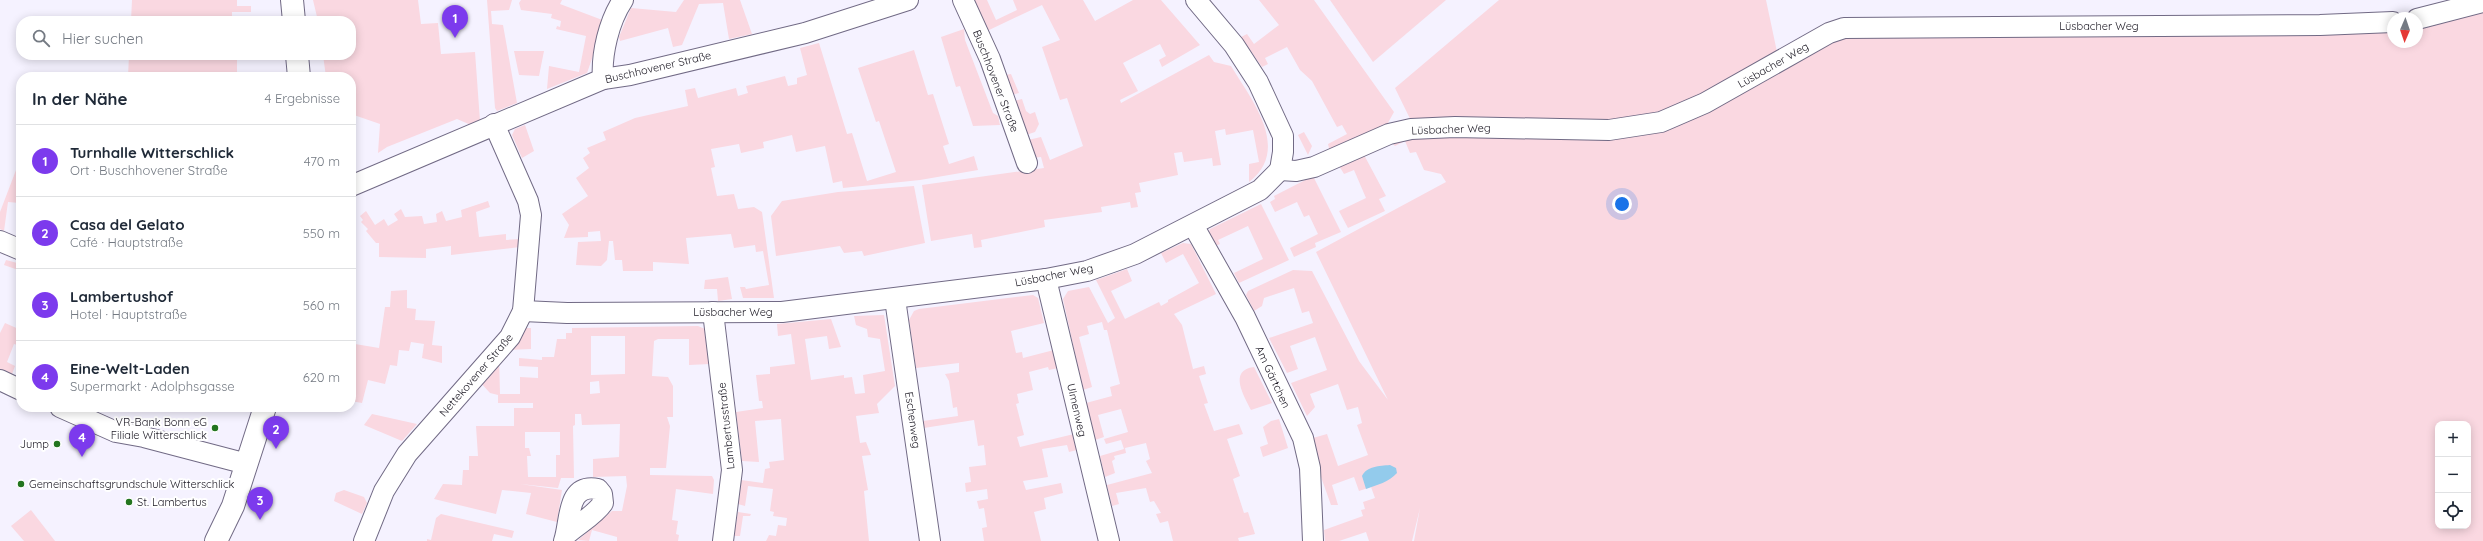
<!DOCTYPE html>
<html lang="de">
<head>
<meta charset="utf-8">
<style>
  body { margin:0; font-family:Quicksand,sans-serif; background:#f6f6f7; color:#1f2937 }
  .controls { position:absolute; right:12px; bottom:12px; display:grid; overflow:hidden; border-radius:8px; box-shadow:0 2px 10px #0003 }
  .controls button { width:36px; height:36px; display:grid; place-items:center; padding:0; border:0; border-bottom:1px solid #e0e1e3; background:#fff; color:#1f2937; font:20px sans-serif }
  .compass { position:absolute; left:2387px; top:12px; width:36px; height:36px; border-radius:50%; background:#fff; box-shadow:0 2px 10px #0003; rotate:182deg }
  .you { position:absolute; left:1622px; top:204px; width:14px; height:14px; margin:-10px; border:3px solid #fff; border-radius:50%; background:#1a73e8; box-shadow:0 0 0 6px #1a73e833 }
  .badge { display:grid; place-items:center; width:26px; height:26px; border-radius:50%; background:#7c3aed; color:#fff; font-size:13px; font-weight:700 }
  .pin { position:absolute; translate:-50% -33px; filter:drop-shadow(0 1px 2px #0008) }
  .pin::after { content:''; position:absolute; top:21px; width:14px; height:12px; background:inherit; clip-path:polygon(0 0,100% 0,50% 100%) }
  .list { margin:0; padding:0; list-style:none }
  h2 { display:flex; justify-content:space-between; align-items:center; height:52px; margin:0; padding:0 16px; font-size:17px }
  h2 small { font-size:13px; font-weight:400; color:#747a83 }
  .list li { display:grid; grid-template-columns:26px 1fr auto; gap:12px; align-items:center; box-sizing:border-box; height:72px; padding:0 16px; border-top:1px solid #e0e1e3 }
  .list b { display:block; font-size:15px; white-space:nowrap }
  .list p { margin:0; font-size:13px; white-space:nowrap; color:#747a83 }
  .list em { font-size:13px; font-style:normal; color:#747a83 }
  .icon { flex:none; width:22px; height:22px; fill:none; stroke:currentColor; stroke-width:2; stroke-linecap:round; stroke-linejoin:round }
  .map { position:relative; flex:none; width:2483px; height:541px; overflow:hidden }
  .search { position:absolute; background:#fff; box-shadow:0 2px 10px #0003; left:16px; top:16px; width:340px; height:44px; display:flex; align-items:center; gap:10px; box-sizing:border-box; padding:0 14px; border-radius:16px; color:#747a83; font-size:15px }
  .panel { position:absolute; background:#fff; box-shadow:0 2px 10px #0003; left:16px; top:72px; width:340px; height:340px; border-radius:16px }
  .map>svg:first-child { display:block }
</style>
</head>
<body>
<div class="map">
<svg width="2483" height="541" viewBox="0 0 2483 541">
  <rect width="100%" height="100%" fill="#f5f2ff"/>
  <g fill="#fad8e1" fill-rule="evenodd">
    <path d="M132 0H237V6H251V12H232V21H243H131Z"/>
    <path d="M313 0H418L421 24 438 23 441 54 475 52 480 121 471 125 457 119 387 147 378 153 380 124 351 114V77H326L323 55H351V21H318Z"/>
    <path d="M487 0H512L509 10 491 11 492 24 503 25 517 103 497 111 495 108Z"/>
    <path d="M521 0H562L560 4 605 21 587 73 547 89 549 66 579 72 586 36 556 29 557 26 560 27 561 21 551 18 552 14 521 10 519 3Z"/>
    <path d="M684 0H740L752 34 729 39 723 3 699 4 682 45 673 47 668 28 620 41 619 37 631 8 676 12Z"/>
    <path d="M974 0H987L996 20 1017 10 1013 0H1083L1095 21 1133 0H1161L1200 45 1162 67 1159 60 1166 56 1160 44 1123 63 1138 91 1120 100 1121 103 1209 55 1214 62 1231 66C1251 99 1292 149 1249 182V164L1259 162 1253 130 1226 135 1225 129 1215 131 1221 165 1213 166 1212 158 1184 162 1182 152 1174 153 1178 175 1139 183 1141 192 1135 193 1138 207 1131 208 1130 202 1101 207 1102 212 1044 220 1045 227 981 240 982 247 974 248 972 234 931 241 922 185 1044 168 1041 157 1033 158 1028 140 1041 137 1050 160 1083 146 1067 98 1060 100 1042 47 1060 40 1042 5 987 31Z"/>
    <path d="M1259 0H1314L1394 112 1384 130 1330 153 1328 144 1347 134 1342 125 1337 127 1312 81 1300 70 1287 47 1265 58 1268 64 1262 67 1241 37 1247 34 1254 44 1279 25Z"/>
    <path d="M1330 0H1446L1373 62Z"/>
    <path d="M1499 0H1766L1780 66 1843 35 2393 29V42H2417V26L2483 8V541H1414L1420 508 1412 541H1369L1366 532 1339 541H1325L1324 530 1363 516 1361 510 1365 509 1363 502 1375 498 1371 487 1359 491 1354 477 1332 485 1338 505H1331L1321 477 1313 438 1327 434 1338 466 1368 455 1357 425 1362 423 1358 407 1347 410 1338 384 1310 394 1315 407 1307 416 1291 383 1327 370 1315 337 1290 346 1298 369 1287 373 1269 338 1313 323 1309 311 1302 313 1294 288 1264 298 1262 306 1254 311 1246 295 1248 291 1293 270 1312 271 1359 361 1388 400 1316 252 1446 182 1441 174 1424 170 1416 152 1410 153 1405 141 1395 146 1392 143 1417 133 1395 88ZM2438 424H2468V526H2438Z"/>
    <path d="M964 29 965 40 993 113 998 116 1000 125 973 126 960 86 956 87 941 37Z"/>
    <path d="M819 43 847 134 852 133 867 181 896 172 879 121 876 122 858 68 914 50 928 95 933 94 949 144 943 146 949 164 974 156 978 170 920 180 843 188 842 181 833 183 825 146 796 152 792 135 763 142 764 148 741 153 739 144 711 149 715 167 711 168 717 196 734 194 738 209 754 207 762 212 774 298H743L740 287H745L746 289 769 285 763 251 756 252 755 245 734 248 731 234 686 238 689 264 653 262V271H623L622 260H615L613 241H609L607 260 601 266 576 265 578 242 601 241 600 231 588 232V237L564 238 569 225 562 214 588 196 576 178 589 168 583 158 590 153 587 148 606 140 603 132 635 118 688 106 685 90 695 88 698 98 736 88 738 96 748 93 746 86 785 76 788 86 797 84V78L807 75 800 48Z"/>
    <path d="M514 51H544L539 76 519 75Z"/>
    <path d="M129 55H215L216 60 237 58V77H128Z"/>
    <path d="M1011 74 1019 93 1012 95 1005 75Z"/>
    <path d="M1022 99 1026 111 1030 114 1035 112 1039 124 1035 132 1026 135 1014 101Z"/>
    <path d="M525 125 534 151 522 158 512 135 515 129Z"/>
    <path d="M1304 132 1312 146 1308 155 1298 135Z"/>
    <path d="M1363 153 1386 196 1379 199 1385 211 1348 228 1339 211 1366 198 1354 170 1344 174 1338 164Z"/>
    <path d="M21 157 20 203 8 202 4 231 0 229V212Z"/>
    <path d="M1313 176 1341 232 1315 243 1316 247 1294 257 1290 248 1318 234 1309 215 1304 217 1297 202 1275 212 1270 202 1275 199 1274 196Z"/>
    <path d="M914 186 925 243 864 256 862 251 844 253 840 246 776 256 771 216 782 201 838 192Z"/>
    <path d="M488 201 490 207 476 212 479 237 506 234V240L520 239V247L451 255V246L426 249V258L379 257V243H376L366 231 368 229 361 222 363 220 360 216 366 211 375 225 384 219 388 226 398 220 394 214 401 209 405 217 422 216 424 224 437 222 436 214 442 211 446 221 462 217 461 210Z"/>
    <path d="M1261 204 1289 260 1239 283 1234 273 1263 259 1248 226 1218 240 1220 244 1215 246 1209 232 1210 229Z"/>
    <path d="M1183 243 1191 244 1216 294 1174 314 1182 325 1193 369 1204 366 1206 374 1199 376 1208 403 1204 404 1214 431 1239 424 1243 434 1227 439 1240 476 1233 479 1244 513 1248 512 1255 534 1238 538 1239 541H1173L1168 521 1160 523 1156 514 1161 513 1154 501 1150 502 1146 488 1116 493 1119 504 1112 506 1107 485 1152 473 1146 461 1150 459 1146 443 1125 448 1126 453 1114 456 1115 459 1112 461 1115 473 1105 477 1100 456 1124 449 1121 440 1106 444 1104 439 1128 432 1121 409 1098 415 1104 437 1095 440 1086 403 1112 396 1110 387 1120 384 1107 330H1104L1102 322 1087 326 1089 334 1079 337 1092 387 1083 390 1063 299 1068 291 1089 287 1108 323 1115 318 1096 280 1127 269 1132 281 1111 291 1125 319 1159 302 1161 306 1168 302V300L1199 283 1183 254 1166 263 1161 253Z"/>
    <path d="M6 260 21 264V271L4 265Z"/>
    <path d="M728 277 732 299 718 301 717 289H704L705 280Z"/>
    <path d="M407 290V308L416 309 415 320 435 321 432 345 442 346V363L422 358 424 344 411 342 409 351 399 350 397 366 390 365 385 384 368 380 362 403 351 401V354H354L355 344 379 348 385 307H390L391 291Z"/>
    <path d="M1033 295 1038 298 1044 323 1011 331 1016 353 1022 352 1023 358 1054 350 1058 368 1049 370 1048 367 1029 372 1033 390 1017 394 1019 403 1016 404 1024 435 1017 437 1020 447 1074 434 1077 450 1069 452 1067 445 1042 449 1048 477 1023 481 1026 490 1061 483 1063 493 1044 498 1046 509 1034 512 1041 541H984L982 528 987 527 984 508 979 509 977 501 988 499 987 489 966 492 965 483 971 482 969 467 986 465 984 445 978 446 974 420 924 428 923 421 958 416 957 407 953 408 949 381 945 374 959 372V363L916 368 909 320 914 311 919 309Z"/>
    <path d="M884 315 895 386 877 404 879 413 856 416 860 443 866 442 871 455 862 456 868 490 864 491 869 541H766L769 535 776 536 778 525 786 526 787 518 773 516 774 512 770 511 773 489 748 486 745 506 738 504 741 480 763 483 765 469 770 468 769 462 784 460 781 419 755 421 759 462 742 461 736 412 763 408 762 401H759L756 375 770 374V367L795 364 791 334 778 336 777 324 831 319 841 347 829 349 827 336 805 339 811 380 844 375V378L852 377 855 394 865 393 863 375 885 371 880 339 868 337 867 329 856 325 854 316Z"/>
    <path d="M5 323 21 330V346L14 344 7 362 15 366 12 374 0 370V333Z"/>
    <path d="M698 326 705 329 710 364 689 365V339H658L654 341 652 376 668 377 673 386V417H667L670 426 666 468H650V475L712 476 714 480 713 494 676 489 672 520 678 521 676 534 679 535 678 541H617V537L592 530 589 541 578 540 612 511H622L627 486 626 476 593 477V459L619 457 620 424 582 425 581 414H575V425L573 426 574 478H561L558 488 520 484 562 490 557 522 526 514 531 493 502 490 496 514 434 499 443 484 462 485 463 470H469V456H478L476 426H514V408H533V403H498V395L490 393 479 381 499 357 500 394H520V377L538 378V367L519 366V358L542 360V357H554L557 339H566V333H572V328ZM591 336H625V374L591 375ZM599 381 600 393 590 394V382ZM525 432H560V455H556V477H528L527 456H531L529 448H525Z"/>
    <path d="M526 328H531V349L507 350Z"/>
    <path d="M1254 367 1272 403 1251 410C1244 396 1228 370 1254 367Z"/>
    <path d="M372 414 417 424 402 441 364 425Z"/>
    <path d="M1279 419 1288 448 1263 457 1260 447 1268 444 1263 427 1271 421Z"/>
    <path d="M344 490 364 497 367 503 362 514 334 501 336 493Z"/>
    <path d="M31 510 55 541H24L11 526Z"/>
    <path d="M738 512 751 514 750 516H743L740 536H734Z"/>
    <path d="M441 514 514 531 512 538 494 534 492 541H427V539L431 540 436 518Z"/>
  </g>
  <path fill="#93cbec" d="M1390 465 1396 468 1397 473C1389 482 1377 485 1366 489L1362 476C1367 466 1379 466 1390 465Z"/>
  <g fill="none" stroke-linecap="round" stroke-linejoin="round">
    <defs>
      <g id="minor">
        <path d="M963 0 990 59 1027 163"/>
        <path d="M1196 0 1234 45 1258 82 1283 136V152L1280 170"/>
        <path d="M2417 19 2483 2"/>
        <path d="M603 79C601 54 609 21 623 0"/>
        <path d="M1280 170 1296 171 1314 167 1389 134 1411 129 1455 127 1609 130 1661 122 1705 103 1829 33 1844 28 2320 25 2393 22"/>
        <path d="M351 186 603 79 630 75 805 33 908 0"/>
        <path d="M1193 225 1245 317 1303 438 1310 468 1313 541"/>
        <path d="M0 241 21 250"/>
        <path d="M1046 279 1109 541"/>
        <path d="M895 299 930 541"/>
        <path d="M523 311 567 313 782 312 1046 279 1087 271 1135 254 1260 190 1280 170"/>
        <path d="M713 312 732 470 723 541"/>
        <path d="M0 380 21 390"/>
        <path d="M60 407 116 432 144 437 247 464"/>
        <path d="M364 541 384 491 407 454 510 337 523 311 531 215 528 201 494 124"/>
        <path d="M564 541C571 520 566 483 598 489L602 494 603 503C594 516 578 524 566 535"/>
      </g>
      <g id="secondary">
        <path d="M292 0 294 21"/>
        <path d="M297 55 299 77"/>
        <path d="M216 541 233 506 265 407"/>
      </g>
    </defs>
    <use href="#minor" stroke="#716a85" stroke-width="22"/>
    <use href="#secondary" stroke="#716a85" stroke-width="24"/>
    <use href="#minor" stroke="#fff" stroke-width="20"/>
    <use href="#secondary" stroke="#fff" stroke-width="22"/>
  </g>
  <g fill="#23751f" stroke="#fff" stroke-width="1.5">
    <circle cx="215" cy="428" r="4"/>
    <circle cx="57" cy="444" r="4"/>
    <circle cx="21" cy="484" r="4"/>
    <circle cx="129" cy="502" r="4"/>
  </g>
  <g text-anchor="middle" stroke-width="4" stroke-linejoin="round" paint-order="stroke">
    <g font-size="11" fill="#1a1722" stroke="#fff">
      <text x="2099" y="30">Lüsbacher Weg</text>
      <text transform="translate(1773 65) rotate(-30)" y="4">Lüsbacher Weg</text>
      <text transform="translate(658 67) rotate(-13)" y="4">Buschhovener Straße</text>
      <text transform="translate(996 81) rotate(69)" y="4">Buschhovener Straße</text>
      <text transform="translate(1451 129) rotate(-2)" y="4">Lüsbacher Weg</text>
      <text transform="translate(1054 275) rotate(-11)" y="4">Lüsbacher Weg</text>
      <text x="733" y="316">Lüsbacher Weg</text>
      <text transform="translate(476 375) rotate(-49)" y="4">Nettekovener Straße</text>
      <text transform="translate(1273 377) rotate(65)" y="4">Am Gärtchen</text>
      <text transform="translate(1077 410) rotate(77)" y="4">Ulmenweg</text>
      <text transform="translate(913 420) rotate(82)" y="4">Eschenweg</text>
      <text transform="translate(726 426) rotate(-96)" y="4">Lambertusstraße</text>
    </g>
    <g font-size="11" fill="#1a1722" stroke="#fff" text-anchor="end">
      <text x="207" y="426">VR-Bank Bonn eG<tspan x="207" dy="13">Filiale Witterschlick</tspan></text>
      <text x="49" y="448">Jump</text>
      <text x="29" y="488" text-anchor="start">Gemeinschaftsgrundschule Witterschlick</text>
      <text x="137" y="506" text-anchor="start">St. Lambertus</text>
    </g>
  </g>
</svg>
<div class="controls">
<button>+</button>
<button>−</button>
<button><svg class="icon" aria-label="locate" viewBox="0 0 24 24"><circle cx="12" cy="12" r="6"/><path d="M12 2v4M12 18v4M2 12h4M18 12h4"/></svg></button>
</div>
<svg class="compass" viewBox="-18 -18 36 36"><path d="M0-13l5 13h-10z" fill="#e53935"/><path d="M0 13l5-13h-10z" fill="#747a83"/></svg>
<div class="you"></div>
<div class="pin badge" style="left:455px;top:38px">1</div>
<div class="pin badge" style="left:276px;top:449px">2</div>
<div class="pin badge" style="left:260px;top:520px">3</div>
<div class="pin badge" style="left:82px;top:457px">4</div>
<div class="search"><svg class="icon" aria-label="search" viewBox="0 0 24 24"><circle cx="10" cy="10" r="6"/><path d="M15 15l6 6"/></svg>Hier suchen</div>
<section class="panel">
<h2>In der Nähe<small>4 Ergebnisse</small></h2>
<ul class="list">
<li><span class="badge">1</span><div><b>Turnhalle Witterschlick</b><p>Ort · Buschhovener Straße</p></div><em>470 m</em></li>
<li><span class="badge">2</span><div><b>Casa del Gelato</b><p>Café · Hauptstraße</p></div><em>550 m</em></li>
<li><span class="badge">3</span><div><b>Lambertushof</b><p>Hotel · Hauptstraße</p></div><em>560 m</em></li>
<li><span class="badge">4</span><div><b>Eine-Welt-Laden</b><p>Supermarkt · Adolphsgasse</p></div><em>620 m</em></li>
</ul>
</section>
</div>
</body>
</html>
